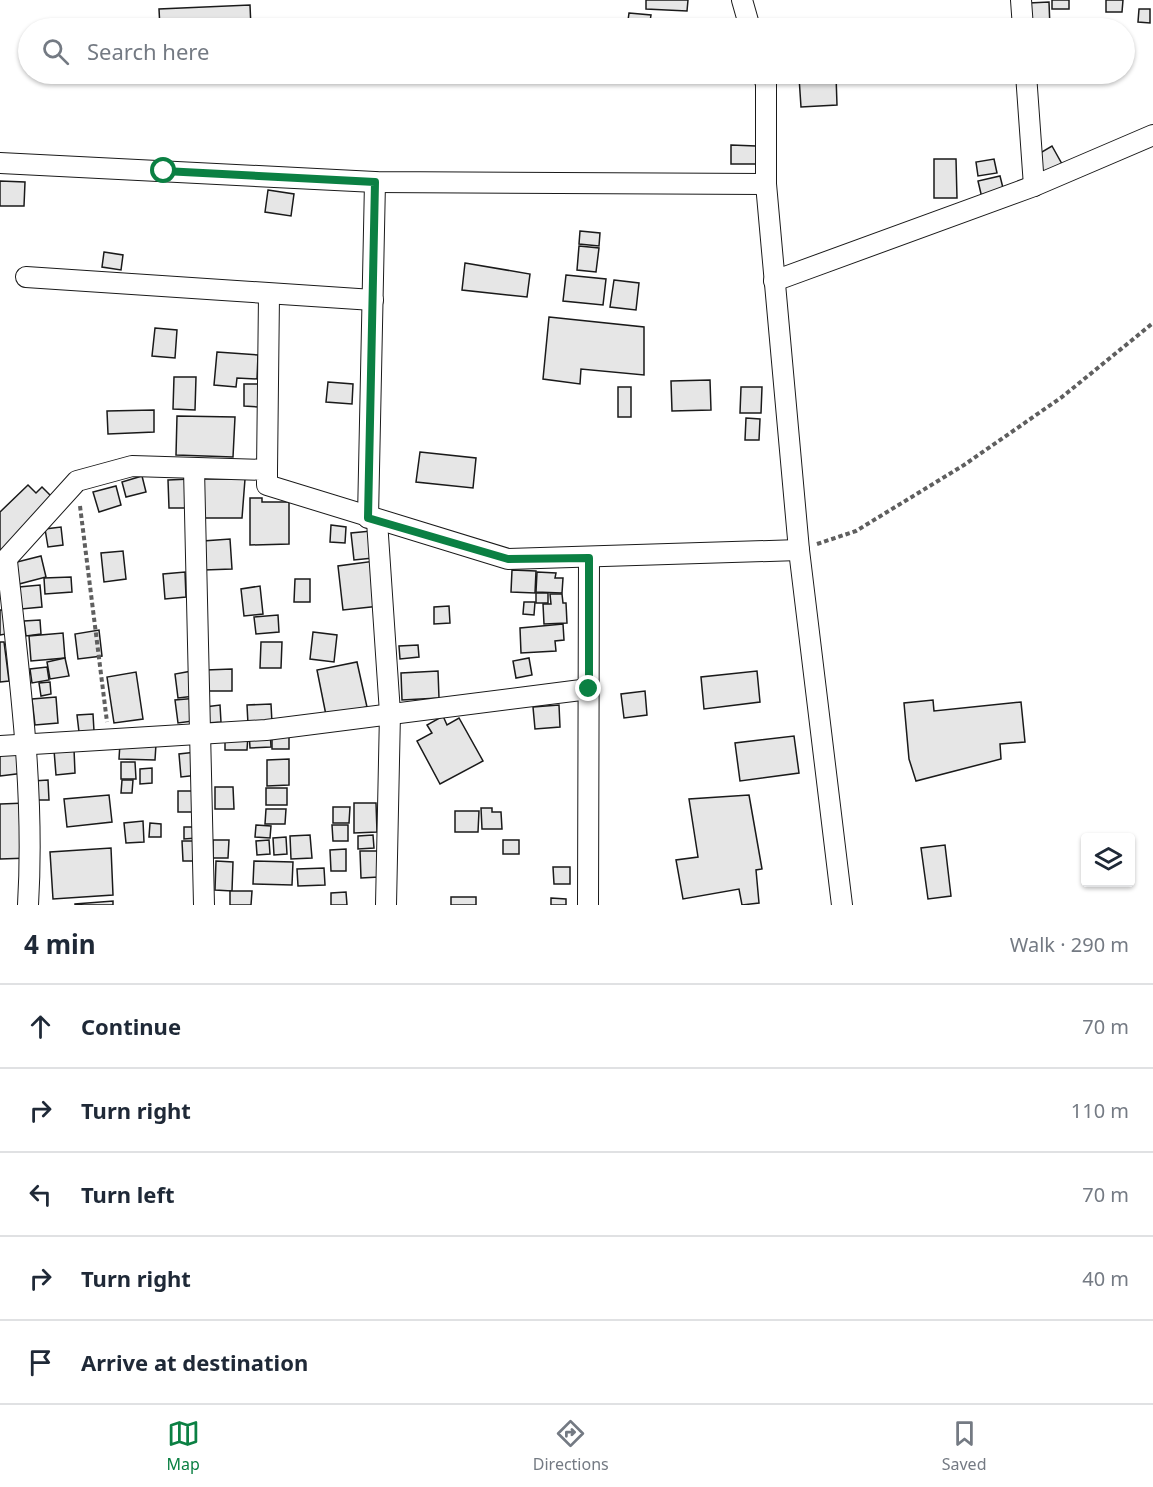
<!DOCTYPE html>
<html lang="en">
<head>
<meta charset="utf-8">
<style>
  body { margin:0; font-family:"Noto Sans",sans-serif; background:#f6f6f7; color:#1f2937 }
  .controls { position:absolute; right:18px; bottom:18px; display:grid; overflow:hidden; border-radius:6px; box-shadow:0 2px 4px #0004 }
  .controls button { width:54px; height:54px; display:grid; place-items:center; padding:0; border:0; border-bottom:2px solid #e0e1e3; background:#fff; color:#1f2937; font:30px sans-serif }
  .stop { position:absolute; width:18px; height:18px; margin:-14px; border:4px solid #0b8043; border-radius:50%; background:#fff }
  .stop.end { background:#0b8043; border-color:#fff; box-shadow:0 2px 6px #0008 }
  .list { margin:0; padding:0; list-style:none }
  h2 { display:flex; justify-content:space-between; align-items:center; height:78px; margin:0; padding:0 24px; font-size:26px }
  h2 small { font-size:20px; font-weight:400; color:#747a83 }
  .list li { display:grid; grid-template-columns:39px 1fr auto; gap:18px; align-items:center; box-sizing:border-box; height:84px; padding:0 24px; border-top:2px solid #e0e1e3 }
  .list b { display:block; font-size:22px; white-space:nowrap }
  .list em { font-size:20px; font-style:normal; color:#747a83 }
  .icon { flex:none; width:33px; height:33px; fill:none; stroke:currentColor; stroke-width:2; stroke-linecap:round; stroke-linejoin:round }
  .map { position:relative; flex:none; width:1153px; height:905px; overflow:hidden }
  .search { position:absolute; background:#fff; box-shadow:0 2px 4px #0004; left:18px; right:18px; top:18px; height:66px; display:flex; align-items:center; gap:15px; box-sizing:border-box; padding:0 21px; border-radius:33px; color:#747a83; font-size:22px }
  .sheet { height:498px; background:#fff }
  nav { display:flex; justify-content:space-around; align-items:center; box-sizing:border-box; height:84px; border-top:2px solid #e0e1e3; background:#fff; font-size:16px; color:#747a83 }
  nav a { display:grid; justify-items:center; gap:3px }
  nav .on { color:#0b8043 }
  .map>svg:first-child { display:block }
</style>
</head>
<body>
<div class="map">
<svg width="1153" height="905" viewBox="0 0 1153 905">
  <rect width="100%" height="100%" fill="#fff"/>
  <g fill="#e6e6e6" stroke="#1a1a1a" stroke-width="1.5">
    <path d="M646 0H688L687 11 646 9Z"/>
    <rect x="1052" y="0" width="17" height="9"/>
    <path d="M1106 0H1123L1122 12H1106Z"/>
    <path d="M1049 2 1050 28H1031L1029 3Z"/>
    <path d="M250 5 251 28H160L159 9Z"/>
    <path d="M1139 9H1150V23L1138 22Z"/>
    <path d="M629 13 651 15 649 28H627Z"/>
    <path d="M206 74H236V78L206 79Z"/>
    <path d="M836 75 837 105 801 107 799 77Z"/>
    <path d="M731 145 756 146V164H731Z"/>
    <path d="M1052 146 1062 164 1044 174 1035 156Z"/>
    <path d="M934 159H956L957 198H934Z"/>
    <path d="M994 159 997 173 978 176 976 162Z"/>
    <path d="M1000 176 1004 192 982 198 978 181Z"/>
    <path d="M0 181 25 182 24 206H0Z"/>
    <path d="M268 190 294 194 291 216 265 212Z"/>
    <path d="M580 231 600 233 599 246 579 244Z"/>
    <path d="M579 246 599 248 596 272 577 270Z"/>
    <path d="M104 252 123 255 121 270 102 267Z"/>
    <path d="M465 263 530 274 527 297 462 290Z"/>
    <path d="M566 275 606 279 603 305 563 301Z"/>
    <path d="M614 280 639 283 636 310 610 307Z"/>
    <path d="M549 317 644 327V375L581 369 580 384 543 379Z"/>
    <path d="M155 328 177 330 175 358 152 356Z"/>
    <path d="M217 352 258 355 257 379 237 378 236 387 214 385Z"/>
    <path d="M174 377H196L195 410 173 409Z"/>
    <path d="M710 380 711 410 672 411 671 381Z"/>
    <path d="M328 382 353 384 352 404 326 402Z"/>
    <path d="M244 384H259L258 407 244 406Z"/>
    <rect x="618" y="387" width="13" height="30"/>
    <path d="M741 387H762L761 413H740Z"/>
    <path d="M154 410V432L108 434 107 411Z"/>
    <path d="M177 416 235 417 233 457 176 455Z"/>
    <path d="M746 418 760 419 759 440H745Z"/>
    <path d="M420 452 476 458 473 488 416 482Z"/>
    <path d="M142 476 146 492 126 497 122 482Z"/>
    <path d="M191 479 192 508H169L168 480Z"/>
    <path d="M203 479H245L242 518H202Z"/>
    <path d="M28 485 36 493 42 487 52 497 0 553V512Z"/>
    <path d="M116 486 121 505 99 512 93 492Z"/>
    <path d="M250 498H262V502H289V544L250 545Z"/>
    <path d="M331 525 346 527 345 543 330 542Z"/>
    <path d="M61 527 63 545 48 547 45 529Z"/>
    <path d="M371 531 373 558 354 560 351 533Z"/>
    <path d="M230 539 232 569 204 570 203 541Z"/>
    <path d="M123 551 126 579 104 582 101 553Z"/>
    <path d="M41 556 46 577 19 584 13 563Z"/>
    <path d="M375 561 380 606 343 610 338 566Z"/>
    <path d="M512 570 536 571 535 593 511 592Z"/>
    <path d="M185 572 186 597 165 599 163 574Z"/>
    <path d="M537 572 556 573 555 578H563L562 593 536 592Z"/>
    <path d="M71 577 72 592 45 594 44 578Z"/>
    <path d="M295 579H310V602H294Z"/>
    <path d="M40 585 42 607 21 609 19 587Z"/>
    <path d="M260 586 263 614 244 616 241 589Z"/>
    <rect x="536" y="593" width="12" height="10"/>
    <path d="M550 594H562L563 603H566L567 623 544 624 543 604H551Z"/>
    <path d="M524 602H535L534 615 523 614Z"/>
    <path d="M449 606 450 623 434 624V607Z"/>
    <path d="M0 610H3L6 634 0 635Z"/>
    <path d="M278 615 279 632 256 634 254 617Z"/>
    <path d="M40 620 41 634 26 636 24 621Z"/>
    <path d="M563 624 564 640 555 641 556 651 521 653 520 628Z"/>
    <path d="M99 630 102 656 78 659 75 634Z"/>
    <path d="M313 632 337 635 334 662 310 659Z"/>
    <path d="M63 633 65 658 31 661 29 636Z"/>
    <path d="M0 642H4L9 681 0 682Z"/>
    <path d="M261 642H282L281 668H260Z"/>
    <path d="M418 645 419 657 400 659 399 646Z"/>
    <path d="M65 658 69 676 50 679 47 662Z"/>
    <path d="M529 658 532 675 516 678 513 661Z"/>
    <path d="M357 662 367 707 326 715 317 670Z"/>
    <path d="M47 667 49 680 32 683 30 669Z"/>
    <path d="M232 669V691H206V670Z"/>
    <path d="M192 671 195 696 178 698 175 674Z"/>
    <path d="M438 671 439 698 402 700 401 673Z"/>
    <path d="M757 671 760 702 704 709 701 677Z"/>
    <path d="M136 672 143 719 114 723 107 677Z"/>
    <path d="M50 682 51 694 41 696 39 683Z"/>
    <path d="M645 691 647 715 624 718 621 694Z"/>
    <path d="M56 697 58 723 35 725 32 699Z"/>
    <path d="M198 698 200 720 178 723 175 700Z"/>
    <path d="M933 700 934 711 1021 702 1025 742 1000 744 1001 759 916 781 909 759 904 703Z"/>
    <path d="M271 704 272 723 248 724 247 705Z"/>
    <path d="M220 705 221 722 207 723 205 707Z"/>
    <path d="M559 705 560 727 535 729 533 707Z"/>
    <path d="M93 714 94 731 79 732 77 715Z"/>
    <path d="M443 716 447 725 459 718 483 761 440 784 417 741 432 733 427 725Z"/>
    <path d="M270 730 271 747 250 748 249 732Z"/>
    <rect x="272" y="731" width="17" height="18"/>
    <path d="M225 735H248L247 750H225Z"/>
    <path d="M794 736 799 773 740 781 735 743Z"/>
    <path d="M120 743 156 744 155 760 119 759Z"/>
    <path d="M20 746 24 773 0 776V749Z"/>
    <path d="M74 749 75 773 56 775 54 750Z"/>
    <path d="M196 752 198 775 181 777 179 754Z"/>
    <path d="M289 759V785L267 786V760Z"/>
    <path d="M121 762H135L136 779H121Z"/>
    <path d="M152 768V783L140 784V769Z"/>
    <path d="M48 780 49 800H34L33 781Z"/>
    <path d="M122 780H133L132 793H121Z"/>
    <path d="M215 787H233L234 809H215Z"/>
    <rect x="266" y="788" width="21" height="17"/>
    <rect x="178" y="791" width="21" height="21"/>
    <path d="M109 795 112 822 67 827 64 799Z"/>
    <path d="M749 795 762 869 756 870 759 903 742 905 739 889 683 899 676 860 698 857 689 799Z"/>
    <path d="M26 803 29 858 0 859V804Z"/>
    <path d="M354 803H376L377 832 354 833Z"/>
    <path d="M333 807H350L349 823H333Z"/>
    <path d="M481 808H492V812H501L502 829H482Z"/>
    <path d="M266 809H286L285 824H265Z"/>
    <path d="M455 811H479L478 832H455Z"/>
    <path d="M143 821 144 842 126 843 124 823Z"/>
    <path d="M150 823 161 824V837H149Z"/>
    <path d="M256 825 271 826 270 838 255 837Z"/>
    <path d="M332 825H348V841H333Z"/>
    <path d="M184 827H197V838L184 839Z"/>
    <path d="M310 835 312 858 291 859 290 836Z"/>
    <path d="M373 835 374 848 358 849V836Z"/>
    <path d="M286 837 287 854 274 855 273 838Z"/>
    <path d="M213 840H229L228 858H213Z"/>
    <path d="M269 840 270 854 257 855 256 841Z"/>
    <rect x="503" y="840" width="16" height="14"/>
    <path d="M182 841H197L198 861H183Z"/>
    <path d="M945 845 951 896 928 899 921 848Z"/>
    <path d="M111 848 113 895 53 899 50 852Z"/>
    <path d="M346 849V871H331L330 850Z"/>
    <path d="M360 851H379V877L361 878Z"/>
    <path d="M216 861 233 862 232 891 215 890Z"/>
    <path d="M254 861 293 862 292 885 253 884Z"/>
    <path d="M553 867H570V884H554Z"/>
    <path d="M324 868 325 885 298 886 297 869Z"/>
    <path d="M230 891H252L251 905H230Z"/>
    <path d="M346 892 347 905H331V893Z"/>
    <rect x="451" y="897" width="25" height="8"/>
    <path d="M551 898 566 899V905H551Z"/>
    <path d="M113 901V905H75V904Z"/>
  </g>
  <g fill="none" stroke-linecap="round" stroke-linejoin="round">
    <defs>
      <g id="street">
        <path d="M742 0 750 28"/>
        <path d="M1021 0 1023 28"/>
        <path d="M763 74 766 84V184"/>
        <path d="M1026 74 1034 186"/>
        <path d="M0 163 375 182 766 184 799 550 842 905"/>
        <path d="M26 277 373 300"/>
        <path d="M774 281 1034 186 1153 135"/>
        <path d="M194 469 204 905"/>
        <path d="M267 470 269 295"/>
        <path d="M368 518 375 182"/>
        <path d="M377 521 390 713 386 905"/>
        <path d="M7 561C19 675 35 790 28 905"/>
        <path d="M0 566 77 481 132 466 267 470V485L508 559 799 550"/>
        <path d="M0 746 266 730 589 689"/>
        <path d="M588 905 589 558"/>
      </g>
    </defs>
    <use href="#street" stroke="#1a1a1a" stroke-width="22"/>
    <g stroke="#5f5f5f" stroke-width="4" stroke-dasharray="4.5 3" stroke-linecap="butt">
      <path d="M80 506 107 722"/>
      <path d="M817 544 856 531 964 465 1062 397 1153 323"/>
    </g>
    <use href="#street" stroke="#fff" stroke-width="20"/>
  </g>
  <g fill="none" stroke-linecap="round" stroke-linejoin="round">
    <path stroke="#0b8043" stroke-width="8" d="M164 171 375 182 368 518 508 559 589 558V689"/>
  </g>
</svg>
<div class="controls">
<button><svg class="icon" aria-label="layers" viewBox="0 0 24 24"><path d="M12 4l9 5-9 5-9-5zM3 14l9 5 9-5"/></svg></button>
</div>
<div class="stop" style="left:164px;top:171px"></div>
<div class="stop end" style="left:589px;top:689px"></div>
<div class="search"><svg class="icon" aria-label="search" viewBox="0 0 24 24"><circle cx="10" cy="10" r="6"/><path d="M15 15l6 6"/></svg>Search here</div>
</div>
<section class="sheet">
<h2>4 min<small>Walk · 290 m</small></h2>
<ul class="list">
<li><svg class="icon" aria-label="ahead" viewBox="0 0 24 24"><path d="M12 20V5M6 11l6-6 6 6"/></svg><div><b>Continue</b></div><em>70 m</em></li>
<li><svg class="icon" aria-label="right" viewBox="0 0 24 24"><path d="M7 20v-9h11M14 6l5 5-5 5"/></svg><div><b>Turn right</b></div><em>110 m</em></li>
<li><svg class="icon" aria-label="left" viewBox="0 0 24 24"><path d="M17 20v-9H6M10 6l-5 5 5 5"/></svg><div><b>Turn left</b></div><em>70 m</em></li>
<li><svg class="icon" aria-label="right" viewBox="0 0 24 24"><path d="M7 20v-9h11M14 6l5 5-5 5"/></svg><div><b>Turn right</b></div><em>40 m</em></li>
<li><svg class="icon" aria-label="arrive" viewBox="0 0 24 24"><path d="M6 21V4h12l-3 4 3 4H6"/></svg><div><b>Arrive at destination</b></div></li>
</ul>
</section>
<nav>
<a class="on"><svg class="icon" aria-label="map" viewBox="0 0 24 24"><path d="M3 6l6-2 6 2 6-2v14l-6 2-6-2-6 2zM9 4v14M15 6v14"/></svg>Map</a>
<a><svg class="icon" aria-label="directions" viewBox="0 0 24 24"><path d="M12 3l9 9-9 9-9-9zM9 14v-3h6M13 9l2 2-2 2"/></svg>Directions</a>
<a><svg class="icon" aria-label="saved" viewBox="0 0 24 24"><path d="M7 4h10v16l-5-4-5 4z"/></svg>Saved</a>
</nav>
</body>
</html>
